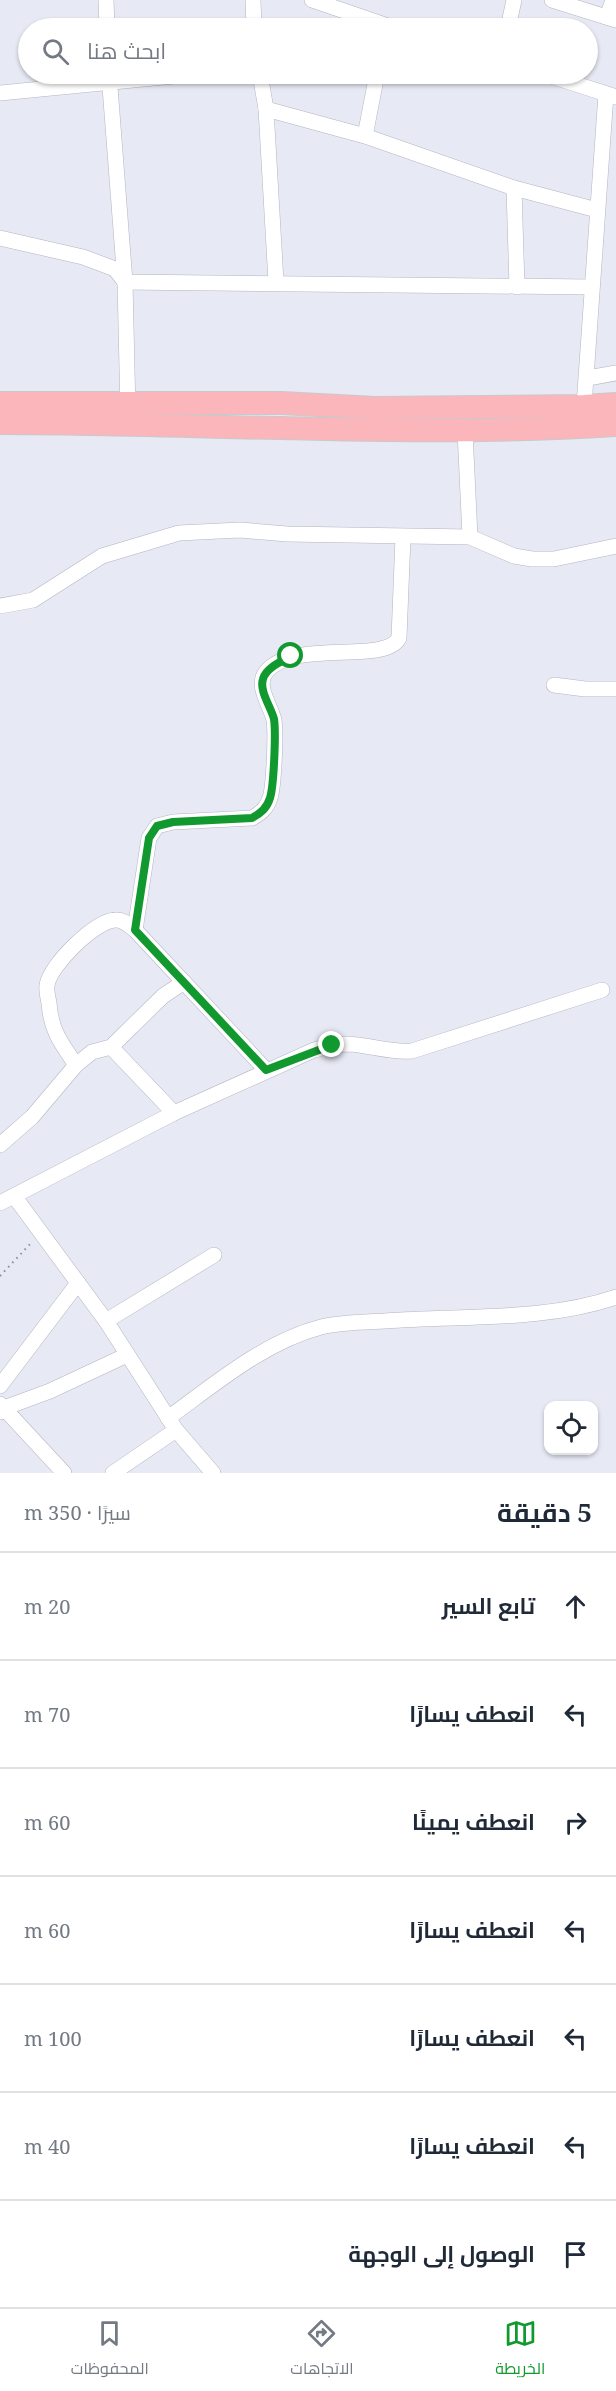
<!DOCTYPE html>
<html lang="ar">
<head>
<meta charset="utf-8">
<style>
  body { margin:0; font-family:"Noto Serif",Cairo,serif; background:#f6f6f7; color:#1f2937; direction:rtl }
  .controls { position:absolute; right:18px; bottom:18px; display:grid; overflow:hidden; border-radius:12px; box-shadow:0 2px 4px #0004 }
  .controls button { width:54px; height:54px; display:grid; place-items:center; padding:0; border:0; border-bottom:2px solid #e0e1e3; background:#fff; color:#1f2937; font:30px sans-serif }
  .stop { position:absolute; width:18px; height:18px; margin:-14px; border:4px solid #11992f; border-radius:50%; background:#fff }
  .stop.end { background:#11992f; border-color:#fff; box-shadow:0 2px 6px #0008 }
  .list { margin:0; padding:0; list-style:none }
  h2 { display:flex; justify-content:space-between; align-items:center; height:78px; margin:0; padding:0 24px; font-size:26px }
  h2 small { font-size:20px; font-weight:400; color:#747a83 }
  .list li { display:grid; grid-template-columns:39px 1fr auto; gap:18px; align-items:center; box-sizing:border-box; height:108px; padding:0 24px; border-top:2px solid #e0e1e3 }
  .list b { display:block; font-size:22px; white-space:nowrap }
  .list em { font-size:20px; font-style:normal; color:#747a83 }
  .icon { flex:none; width:33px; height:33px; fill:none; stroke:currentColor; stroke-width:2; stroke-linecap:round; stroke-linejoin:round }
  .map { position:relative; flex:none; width:616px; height:1473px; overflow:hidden; direction:ltr }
  .search { position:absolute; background:#fff; box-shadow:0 2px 4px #0004; left:18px; right:18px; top:18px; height:66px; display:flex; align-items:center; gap:15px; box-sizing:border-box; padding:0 21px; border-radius:33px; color:#747a83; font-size:22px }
  .sheet { height:834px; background:#fff }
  nav { display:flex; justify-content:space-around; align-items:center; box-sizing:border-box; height:84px; border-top:2px solid #e0e1e3; background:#fff; font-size:16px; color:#747a83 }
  nav a { display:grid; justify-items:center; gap:3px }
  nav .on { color:#11992f }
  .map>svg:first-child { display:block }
</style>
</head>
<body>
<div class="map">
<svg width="616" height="1473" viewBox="0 0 616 1473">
  <rect width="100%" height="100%" fill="#e7e9f4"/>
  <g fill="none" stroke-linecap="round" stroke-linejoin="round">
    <defs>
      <g id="minor">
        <path d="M106 0 107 28"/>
        <path d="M253 0 254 28"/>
        <path d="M312 0 394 28"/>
        <path d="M552 0 616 20"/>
        <path d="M607 17 613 0"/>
        <path d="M508 28 514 0"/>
        <path d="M109 74 125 282 128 412"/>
        <path d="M260 74 266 109 276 282"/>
        <path d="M545 74 616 97"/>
        <path d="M0 93 184 75"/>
        <path d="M266 109 365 136 514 188 597 210"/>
        <path d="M365 136 377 74"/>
        <path d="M514 188 517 287"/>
        <path d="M0 238 83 257 115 269 125 282 591 287"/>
        <path d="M588 378 616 373"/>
        <path d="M584 406 606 94"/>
        <path d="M465 431 470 537"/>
        <path d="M0 606 33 600 102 556 179 533 240 530 287 534 470 537 514 556 532 559H554L616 546"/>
        <path d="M554 685 585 689H616"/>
        <path d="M135 930 149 838 157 826 173 822 252 818C261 813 267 808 270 798 274 786 276 734 274 720 271 706 255 686 266 672 294 638 385 665 399 638L403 537"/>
        <path d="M111 1047 174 1113"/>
        <path d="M76 1065C61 1043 51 1031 49 1003 48 997 46 991 47 985 50 965 95 921 115 920 123 919 129 925 135 930L266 1070"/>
        <path d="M0 1145 32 1117 76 1065 92 1052 111 1047 163 996 184 982"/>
        <path d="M14 1196 106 1321 176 1430 213 1473"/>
        <path d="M0 1203 174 1113 314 1050C326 1047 336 1044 348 1044 370 1045 390 1053 412 1051L602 990"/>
        <path d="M106 1321 214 1255"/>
        <path d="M0 1386 78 1283"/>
        <path d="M0 1404 64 1473"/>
        <path d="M0 1412 4 1408 50 1391 127 1355"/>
        <path d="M168 1418C215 1384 264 1342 321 1327 341 1322 364 1322 385 1321 462 1315 542 1322 616 1297"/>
        <path d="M113 1473 176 1430"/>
      </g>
      <g id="highway">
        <path d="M0 403H281L375 408 584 406 616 404"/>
        <path d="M0 423C205 423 411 438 616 425"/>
      </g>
    </defs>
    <use href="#minor" stroke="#b3b5c0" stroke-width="16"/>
    <use href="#highway" stroke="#c9c9ca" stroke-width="24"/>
    <path stroke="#8a8b93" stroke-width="2" stroke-dasharray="1.5 4.5" stroke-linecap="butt" d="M0 1276 32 1242"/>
    <use href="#minor" stroke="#fff" stroke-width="15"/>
    <use href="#highway" stroke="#fbb6bc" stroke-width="22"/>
  </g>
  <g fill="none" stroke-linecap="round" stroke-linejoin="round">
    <path stroke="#11992f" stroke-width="8" d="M291 656C282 661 266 668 263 679 259 691 271 707 274 719 276 732 274 785 270 798 267 808 261 813 252 818L173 822 157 826 149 838 135 930 266 1070 332 1045"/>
  </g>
</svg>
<div class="controls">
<button><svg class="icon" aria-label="locate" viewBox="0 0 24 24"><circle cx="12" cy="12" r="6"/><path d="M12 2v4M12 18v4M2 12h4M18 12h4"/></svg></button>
</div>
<div class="stop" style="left:291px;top:656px"></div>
<div class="stop end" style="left:332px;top:1045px"></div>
<div class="search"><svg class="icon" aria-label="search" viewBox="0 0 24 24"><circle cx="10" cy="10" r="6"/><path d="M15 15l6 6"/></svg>ابحث هنا</div>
</div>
<section class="sheet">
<h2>5 دقيقة<small>سيرًا · 350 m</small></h2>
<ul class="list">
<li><svg class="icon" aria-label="ahead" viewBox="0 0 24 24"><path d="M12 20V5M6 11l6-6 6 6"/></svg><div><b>تابع السير</b></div><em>20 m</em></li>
<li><svg class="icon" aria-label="left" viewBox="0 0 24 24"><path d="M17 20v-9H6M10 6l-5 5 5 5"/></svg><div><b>انعطف يسارًا</b></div><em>70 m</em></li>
<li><svg class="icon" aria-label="right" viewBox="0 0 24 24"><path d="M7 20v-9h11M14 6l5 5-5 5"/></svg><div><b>انعطف يمينًا</b></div><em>60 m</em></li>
<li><svg class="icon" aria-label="left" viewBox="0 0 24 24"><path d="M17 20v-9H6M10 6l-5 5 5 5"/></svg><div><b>انعطف يسارًا</b></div><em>60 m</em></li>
<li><svg class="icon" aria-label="left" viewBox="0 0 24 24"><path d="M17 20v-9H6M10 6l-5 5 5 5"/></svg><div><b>انعطف يسارًا</b></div><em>100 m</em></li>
<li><svg class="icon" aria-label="left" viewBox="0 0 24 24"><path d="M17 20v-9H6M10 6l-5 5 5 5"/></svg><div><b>انعطف يسارًا</b></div><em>40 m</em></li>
<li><svg class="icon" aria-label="arrive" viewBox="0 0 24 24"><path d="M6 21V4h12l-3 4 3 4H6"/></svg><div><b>الوصول إلى الوجهة</b></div></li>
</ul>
</section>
<nav>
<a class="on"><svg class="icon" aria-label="map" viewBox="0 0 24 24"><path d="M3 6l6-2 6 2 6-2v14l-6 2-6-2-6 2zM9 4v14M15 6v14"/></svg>الخريطة</a>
<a><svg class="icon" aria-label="directions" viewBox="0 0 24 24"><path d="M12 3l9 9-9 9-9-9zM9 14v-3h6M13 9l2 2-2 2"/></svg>الاتجاهات</a>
<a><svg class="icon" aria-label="saved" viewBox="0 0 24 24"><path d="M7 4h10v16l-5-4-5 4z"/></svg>المحفوظات</a>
</nav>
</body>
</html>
